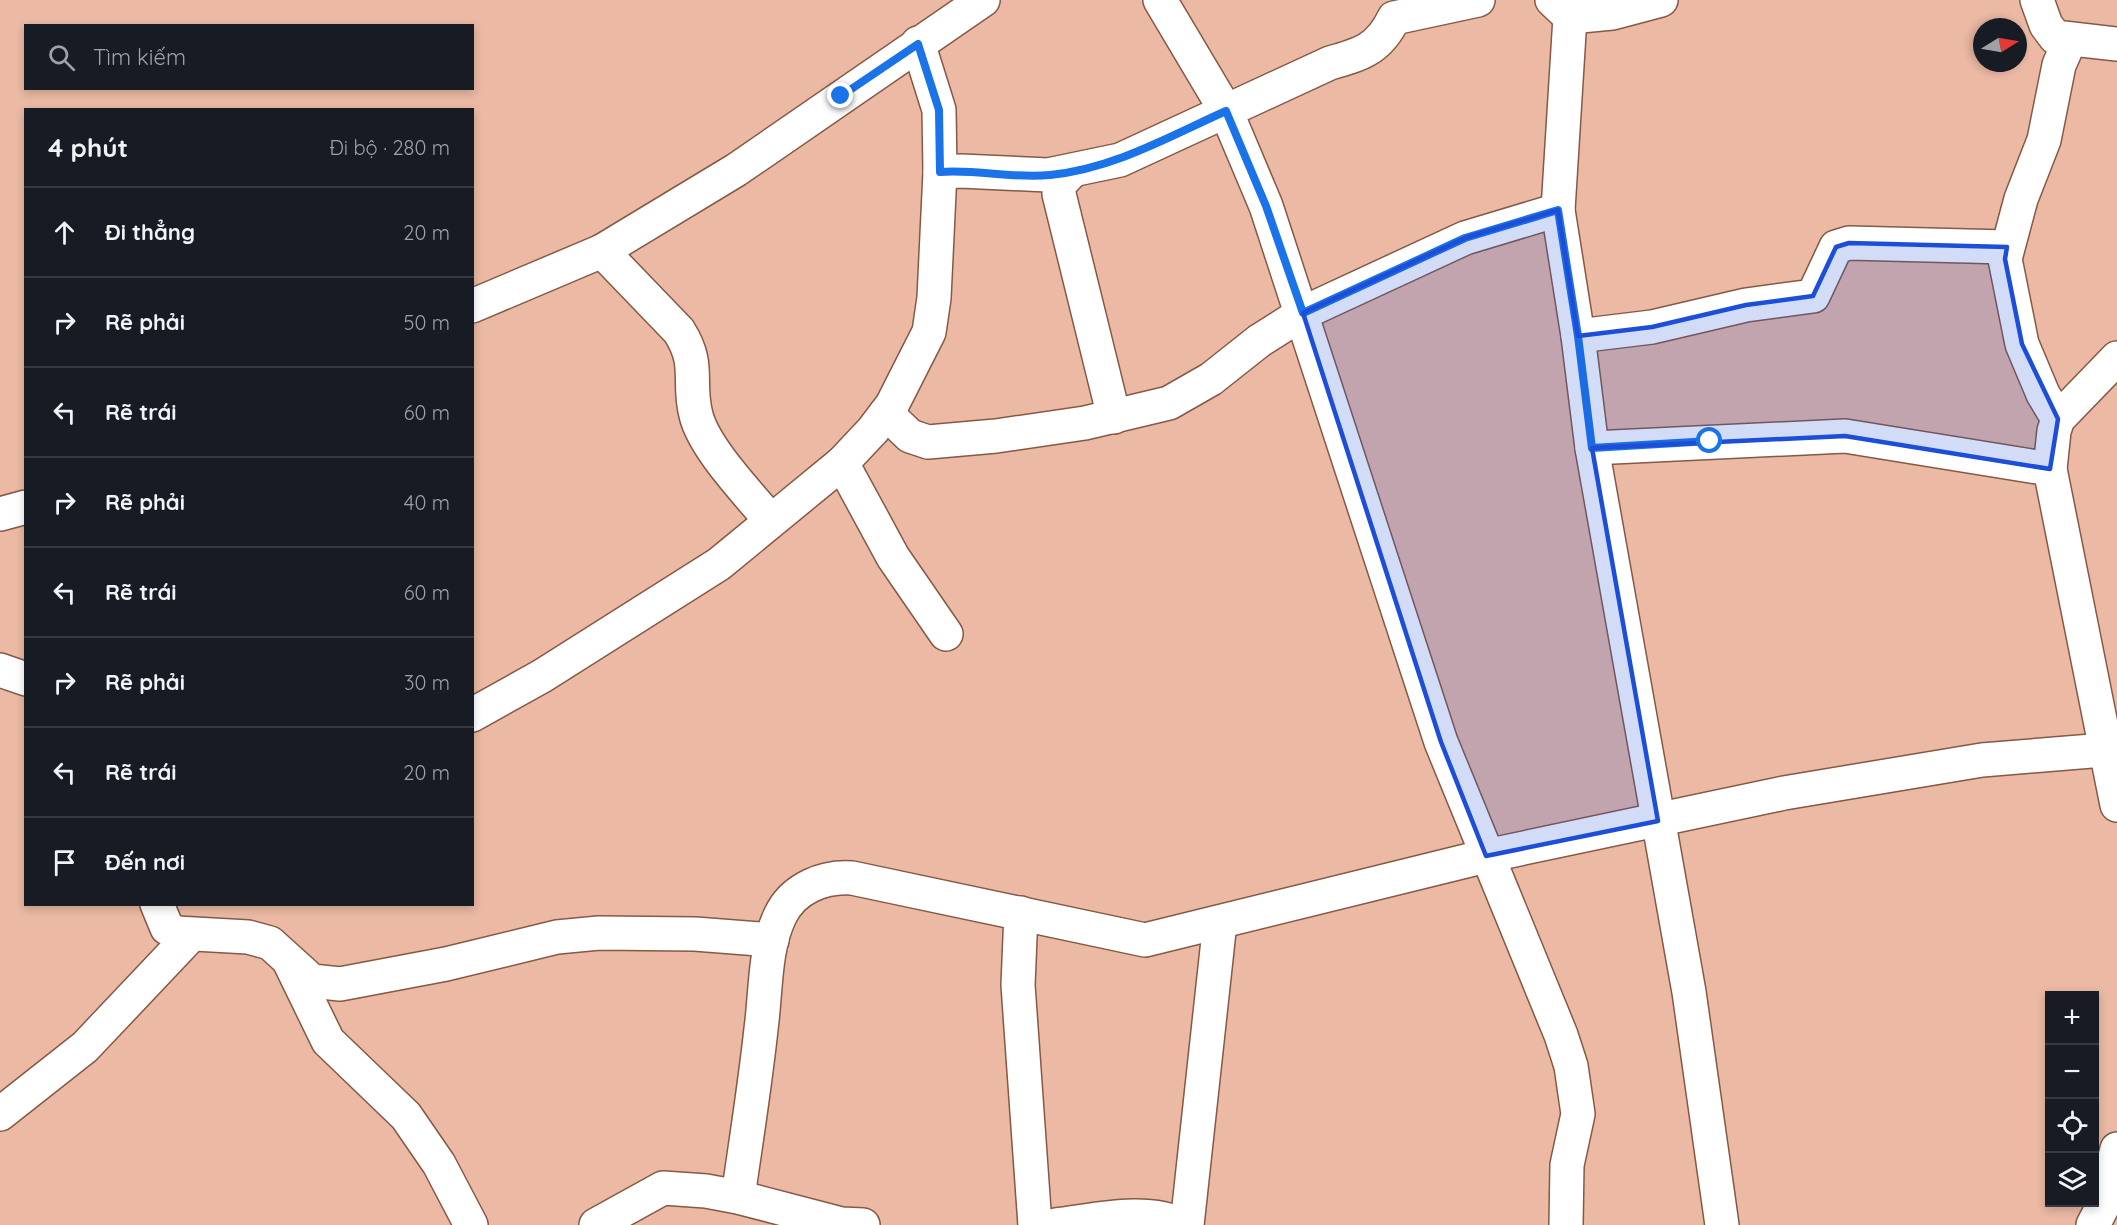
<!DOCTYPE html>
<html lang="vi">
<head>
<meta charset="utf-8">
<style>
  body { margin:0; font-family:Quicksand,sans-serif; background:#20242c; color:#f1f3f6 }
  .controls { position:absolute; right:18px; bottom:18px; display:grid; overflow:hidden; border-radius:0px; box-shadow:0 3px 9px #0003 }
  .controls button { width:54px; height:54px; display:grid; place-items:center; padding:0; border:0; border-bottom:2px solid #363941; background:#171b24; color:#f1f3f6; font:30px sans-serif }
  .compass { position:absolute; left:1973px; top:18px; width:54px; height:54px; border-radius:50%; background:#171b24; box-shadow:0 3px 9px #0003; rotate:79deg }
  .stop { position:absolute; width:18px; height:18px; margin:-14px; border:4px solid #1a73e8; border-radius:50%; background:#fff }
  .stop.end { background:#1a73e8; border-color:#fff; box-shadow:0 2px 6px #0008 }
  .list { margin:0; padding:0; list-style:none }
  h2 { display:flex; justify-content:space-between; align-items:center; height:78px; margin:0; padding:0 24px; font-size:26px }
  h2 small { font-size:20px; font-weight:400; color:#9ea1a6 }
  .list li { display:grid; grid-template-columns:39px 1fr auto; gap:18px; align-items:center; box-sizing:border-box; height:90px; padding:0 24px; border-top:2px solid #363941 }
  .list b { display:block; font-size:22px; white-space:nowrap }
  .list em { font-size:20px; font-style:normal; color:#9ea1a6 }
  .icon { flex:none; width:33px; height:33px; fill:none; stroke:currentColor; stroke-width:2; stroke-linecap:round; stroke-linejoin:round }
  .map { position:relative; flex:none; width:2117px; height:1225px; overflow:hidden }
  .search { position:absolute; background:#171b24; box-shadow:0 3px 9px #0003; left:24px; top:24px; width:450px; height:66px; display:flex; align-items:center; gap:15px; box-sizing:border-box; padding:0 21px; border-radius:0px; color:#9ea1a6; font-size:22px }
  .panel { position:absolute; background:#171b24; box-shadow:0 3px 9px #0003; left:24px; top:108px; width:450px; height:798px; border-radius:0px }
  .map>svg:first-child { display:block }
</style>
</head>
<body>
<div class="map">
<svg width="2117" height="1225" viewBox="0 0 2117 1225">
  <rect width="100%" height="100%" fill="#ebb9a4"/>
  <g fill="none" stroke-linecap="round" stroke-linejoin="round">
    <defs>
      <g id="minor">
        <path d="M1160 0 1226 111 1266 206 1441 742 1561 1035 1571 1066 1578 1114 1567 1165 1566 1225"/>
        <path d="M1552 0 1570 17 1612 13 1661 0"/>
        <path d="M2037 0 2046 25 2055 37 2117 44"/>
        <path d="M1570 17 1558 210 1578 336 1592 448 1689 992 1722 1225"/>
        <path d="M1072 171 1059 185V194L1114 417"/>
        <path d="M940 172 961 171 1048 175 1120 160 1330 63C1362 54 1379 49 1394 18L1478 0"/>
        <path d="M602 251 679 331C701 366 687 380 696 415 704 448 748 493 770 520"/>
        <path d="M472 306 602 251 736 170 983 0"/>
        <path d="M1578 336 1652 327 1746 305 1813 296 1836 247 1849 243 2007 247"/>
        <path d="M2117 358 2058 419 2054 431 2050 469 2117 805"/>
        <path d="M886 413 910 436 928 442 996 436 1085 423 1169 403 1211 379 1259 341 1303 313 1465 238 1558 210"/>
        <path d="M2058 419 2043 394 2022 344 2005 259 2021 199 2044 140 2059 65 2070 40"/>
        <path d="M1592 448 1845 436 2050 469"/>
        <path d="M842 463 893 557 946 634"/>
        <path d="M0 514 26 507"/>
        <path d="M0 670 26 679"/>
        <path d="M472 715 542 676 719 564 842 463 873 430 892 405 929 332 934 298 940 172 939 110 918 43"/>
        <path d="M157 904 167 928 177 933 248 937 270 943 312 981 340 984 446 964 557 937 599 933 695 934 772 940"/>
        <path d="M1021 913 1018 985 1035 1225"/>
        <path d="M290 963 328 1041 406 1116 439 1164 471 1225"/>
        <path d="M0 1114 85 1047 191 935"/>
        <path d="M738 1197C746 1141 755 1085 761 1029 766 993 764 949 780 916 793 888 824 876 852 878L1145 940 1486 856 1784 793 1982 760 2117 749"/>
        <path d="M596 1225 663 1188 706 1191 738 1197 841 1224 863 1225"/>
        <path d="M1056 1225C1091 1221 1148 1207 1180 1225"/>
        <path d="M1187 1225 1220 922"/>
        <path d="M2093 1225 2103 1206 2117 1149"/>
      </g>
    </defs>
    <use href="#minor" stroke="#845945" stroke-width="36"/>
    <use href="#minor" stroke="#fff" stroke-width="33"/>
  </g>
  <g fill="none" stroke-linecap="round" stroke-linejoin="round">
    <path stroke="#1a73e8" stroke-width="8" d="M841 96 918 44 939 110 940 172C977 169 1014 179 1050 175 1115 168 1168 137 1226 111L1266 206 1303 313 1465 238 1558 210 1578 336 1592 448 1710 441"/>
  </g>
  <path fill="#1d4ed8" fill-opacity="0.2" stroke="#1d4ed8" stroke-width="4.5" stroke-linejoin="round" d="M1558 210 1578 336 1652 327 1746 305 1813 296 1836 247 1849 243 2007 247 2005 259 2022 344 2058 419 2050 469 1845 436 1592 448 1658 821 1486 856 1441 742 1303 313 1465 238Z"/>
</svg>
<div class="controls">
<button>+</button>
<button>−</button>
<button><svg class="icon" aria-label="locate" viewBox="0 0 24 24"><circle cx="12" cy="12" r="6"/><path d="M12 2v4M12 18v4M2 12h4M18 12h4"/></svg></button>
<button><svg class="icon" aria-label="layers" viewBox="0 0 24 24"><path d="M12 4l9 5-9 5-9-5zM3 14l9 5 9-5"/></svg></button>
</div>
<svg class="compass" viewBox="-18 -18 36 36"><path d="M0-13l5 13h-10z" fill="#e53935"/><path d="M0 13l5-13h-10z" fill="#9ea1a6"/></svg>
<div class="stop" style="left:1710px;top:441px"></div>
<div class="stop end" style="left:841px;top:96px"></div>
<div class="search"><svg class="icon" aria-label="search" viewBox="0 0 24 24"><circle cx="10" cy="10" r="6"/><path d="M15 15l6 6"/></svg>Tìm kiếm</div>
<section class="panel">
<h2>4 phút<small>Đi bộ · 280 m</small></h2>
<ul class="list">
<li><svg class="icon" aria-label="ahead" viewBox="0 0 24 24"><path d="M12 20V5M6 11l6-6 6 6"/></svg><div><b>Đi thẳng</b></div><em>20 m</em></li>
<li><svg class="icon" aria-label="right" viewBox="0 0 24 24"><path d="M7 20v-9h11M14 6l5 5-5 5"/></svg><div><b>Rẽ phải</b></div><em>50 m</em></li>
<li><svg class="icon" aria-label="left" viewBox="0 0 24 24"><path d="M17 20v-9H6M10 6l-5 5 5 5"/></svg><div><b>Rẽ trái</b></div><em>60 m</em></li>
<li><svg class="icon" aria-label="right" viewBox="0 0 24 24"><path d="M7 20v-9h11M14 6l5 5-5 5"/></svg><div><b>Rẽ phải</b></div><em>40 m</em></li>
<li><svg class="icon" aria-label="left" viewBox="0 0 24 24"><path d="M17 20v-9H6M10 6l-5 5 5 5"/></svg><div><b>Rẽ trái</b></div><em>60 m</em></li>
<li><svg class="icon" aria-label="right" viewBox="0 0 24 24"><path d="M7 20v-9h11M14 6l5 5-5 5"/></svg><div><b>Rẽ phải</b></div><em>30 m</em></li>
<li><svg class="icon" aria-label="left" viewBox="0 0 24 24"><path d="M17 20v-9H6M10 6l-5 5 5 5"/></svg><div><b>Rẽ trái</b></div><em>20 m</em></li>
<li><svg class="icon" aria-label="arrive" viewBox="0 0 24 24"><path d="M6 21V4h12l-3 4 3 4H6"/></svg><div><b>Đến nơi</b></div></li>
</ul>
</section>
</div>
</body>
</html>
